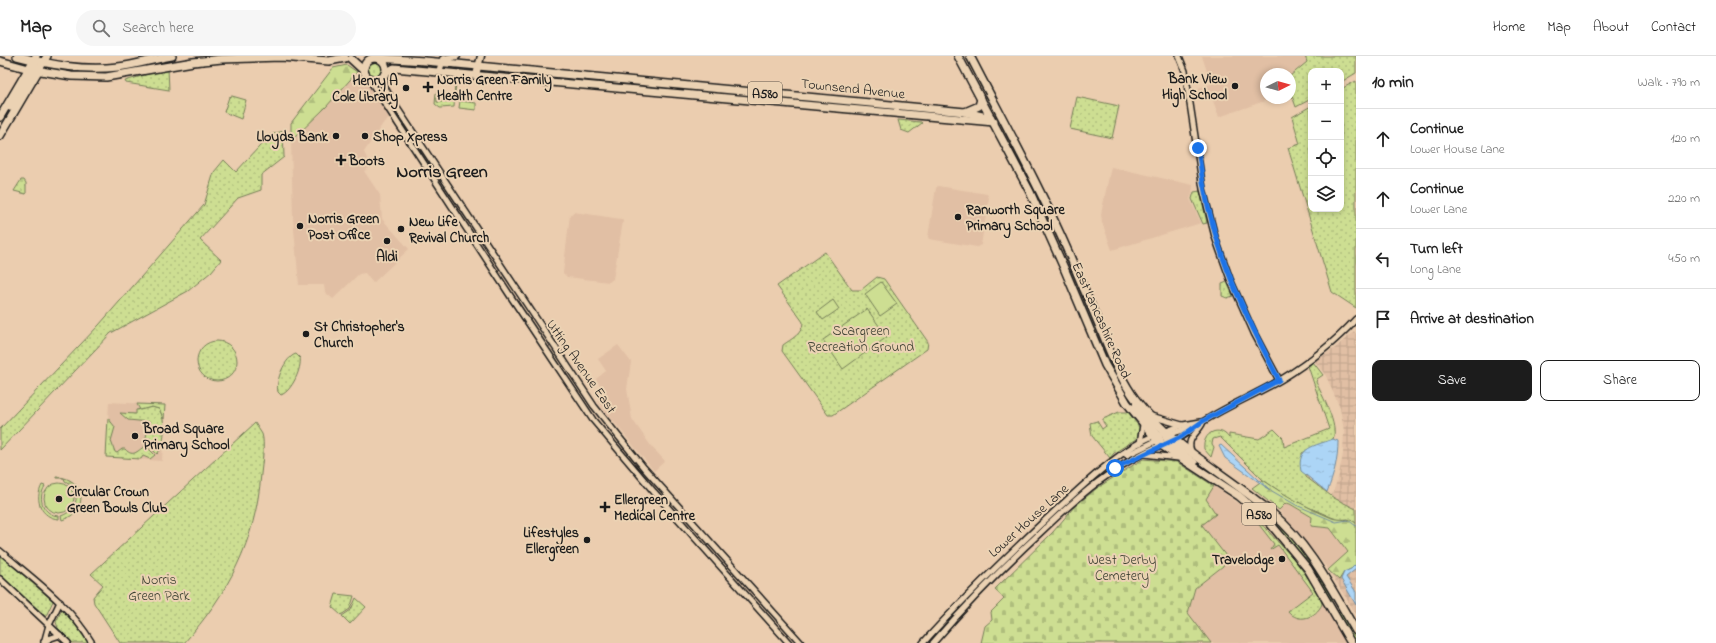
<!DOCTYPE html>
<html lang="en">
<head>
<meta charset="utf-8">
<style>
  body { margin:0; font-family:"Indie Flower",sans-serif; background:#f6f6f6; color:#222 }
  .controls { position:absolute; right:12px; top:12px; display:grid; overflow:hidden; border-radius:8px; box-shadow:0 2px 6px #0003 }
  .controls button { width:36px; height:36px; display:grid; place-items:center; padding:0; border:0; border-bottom:1px solid #e0e0e0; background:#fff; color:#222; font:20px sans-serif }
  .compass { position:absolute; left:1260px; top:12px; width:36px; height:36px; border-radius:50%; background:#fff; box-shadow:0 2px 6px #0003; rotate:85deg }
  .stop { position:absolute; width:12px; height:12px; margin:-9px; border:3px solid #1a73e8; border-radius:50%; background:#fff }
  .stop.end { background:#1a73e8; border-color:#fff; box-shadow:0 1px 4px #0008 }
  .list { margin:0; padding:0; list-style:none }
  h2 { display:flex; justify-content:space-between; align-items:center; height:52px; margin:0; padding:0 16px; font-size:17px }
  h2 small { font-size:13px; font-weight:400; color:#767676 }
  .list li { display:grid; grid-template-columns:26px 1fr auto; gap:12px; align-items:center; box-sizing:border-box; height:60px; padding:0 16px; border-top:1px solid #e0e0e0 }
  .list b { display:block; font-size:15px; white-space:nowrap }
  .list p { margin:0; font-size:13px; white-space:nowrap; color:#767676 }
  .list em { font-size:13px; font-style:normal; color:#767676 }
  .actions { display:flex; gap:8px; padding:12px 16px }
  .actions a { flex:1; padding:9px 0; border:1px solid #1c1c1c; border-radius:8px; text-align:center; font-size:14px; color:#1c1c1c }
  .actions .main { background:#1c1c1c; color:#fff }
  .icon { flex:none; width:22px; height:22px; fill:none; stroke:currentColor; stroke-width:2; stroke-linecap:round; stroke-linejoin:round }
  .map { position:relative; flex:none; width:1356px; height:587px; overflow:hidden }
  header { display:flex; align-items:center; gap:24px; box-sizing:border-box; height:56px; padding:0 20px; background:#fff; border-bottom:1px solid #e0e0e0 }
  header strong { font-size:19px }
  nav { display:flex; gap:22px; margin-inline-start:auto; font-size:14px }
  .search { width:280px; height:36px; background:#f6f6f6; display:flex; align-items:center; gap:10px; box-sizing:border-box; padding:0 14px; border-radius:22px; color:#767676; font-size:15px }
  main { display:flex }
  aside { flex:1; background:#fff }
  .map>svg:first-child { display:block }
</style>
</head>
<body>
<header>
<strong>Map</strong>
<div class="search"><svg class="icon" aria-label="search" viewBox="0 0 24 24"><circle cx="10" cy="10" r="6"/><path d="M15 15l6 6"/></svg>Search here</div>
<nav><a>Home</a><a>Map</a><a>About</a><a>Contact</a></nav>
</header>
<main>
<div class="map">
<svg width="1356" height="587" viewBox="0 0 1356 587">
  <defs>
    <pattern id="industrial-grid" width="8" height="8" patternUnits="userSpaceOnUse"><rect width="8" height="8" fill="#e1bfa4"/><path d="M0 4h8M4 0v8" fill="none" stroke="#c0a48d"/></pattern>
    <pattern id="grass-dots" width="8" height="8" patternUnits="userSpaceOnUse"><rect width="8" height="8" fill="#cdde92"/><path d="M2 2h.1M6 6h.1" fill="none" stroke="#afbe7d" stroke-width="1.8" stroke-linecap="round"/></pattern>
    <pattern id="forest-firs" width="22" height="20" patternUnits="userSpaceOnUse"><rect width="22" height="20" fill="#cdde92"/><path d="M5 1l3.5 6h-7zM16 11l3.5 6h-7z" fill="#afbe7d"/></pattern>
    <pattern id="cemetery-stones" width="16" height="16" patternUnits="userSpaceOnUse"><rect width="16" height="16" fill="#cdde92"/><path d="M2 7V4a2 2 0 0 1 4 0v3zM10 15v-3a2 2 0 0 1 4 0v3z" fill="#afbe7d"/></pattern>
    <pattern id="water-ripples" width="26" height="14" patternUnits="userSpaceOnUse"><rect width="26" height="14" fill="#acd5f6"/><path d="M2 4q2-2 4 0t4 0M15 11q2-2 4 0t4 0" fill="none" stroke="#93b6d2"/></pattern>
  </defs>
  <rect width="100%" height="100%" fill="#ebcdaf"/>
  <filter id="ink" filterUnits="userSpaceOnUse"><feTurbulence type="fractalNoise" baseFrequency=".025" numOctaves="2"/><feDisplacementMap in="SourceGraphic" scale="8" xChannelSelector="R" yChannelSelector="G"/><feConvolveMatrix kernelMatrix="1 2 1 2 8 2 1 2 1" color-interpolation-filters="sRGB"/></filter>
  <g filter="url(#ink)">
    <g fill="#e1bfa4">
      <path d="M1202 0H1305L1307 6 1290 20V18H1266V42H1273L1219 61 1209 34 1199 37 1198 32 1211 28Z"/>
      <path d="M357 16 364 21 391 62 384 66 364 96 371 111 364 115 380 139 382 163 409 193 373 227 365 217 359 218 333 243 325 236 324 229H299L293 162 291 85 326 51Z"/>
      <path d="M1111 111 1193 129 1192 138 1190 143 1201 167 1112 194 1102 166 1101 158Z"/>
      <path d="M938 130 987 138 989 142 981 189 977 191 929 183 928 181 936 132Z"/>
      <path d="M574 156 621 163 623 165 613 223 609 226 567 221 563 217 570 159Z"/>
      <path d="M618 289 631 306 627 333 632 363 651 390 665 405 654 415 597 345 604 340V335L596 323 606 315 598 303Z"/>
      <path d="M109 346 165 349 162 405 106 401Z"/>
      <path d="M1214 430 1250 456 1270 474 1295 502 1315 532 1345 587H1211L1188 557 1195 532 1223 510 1202 469 1206 443Z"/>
      <path d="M1287 447 1312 461 1311 470 1330 472 1348 496 1328 513 1279 454Z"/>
    </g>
    <g fill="url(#industrial-grid)">
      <path d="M1354 275 1356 278V471L1331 442 1339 419 1343 398 1344 375 1340 352 1326 320 1315 305 1335 292Z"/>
      <path d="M1356 490V558L1328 513Z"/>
    </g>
    <g fill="url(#grass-dots)" stroke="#747d57">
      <path d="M1305 0H1356V17L1341 26V15H1311V43L1296 51 1290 34V20L1307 6Z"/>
      <circle cx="375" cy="13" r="7"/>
      <path d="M168 12 169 34 126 27 125 25Z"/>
      <path d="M453 23H456L454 51 440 52 435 48 436 37H437V46H442L443 39H449V42L454 43 455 26Z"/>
      <path d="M1356 25V252L1332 236 1288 92 1300 88 1292 61 1311 50V153H1341V33Z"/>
      <path d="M232 40 246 44 241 63 224 56 229 41Z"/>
      <path d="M1077 41 1119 50 1112 82 1070 73Z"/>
      <path d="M898 64 921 66 922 67 909 77 901 74Z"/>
      <path d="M283 75 284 101 261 119V134L238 142 200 184 221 204 211 216 188 235 111 277 0 394V373L99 269 204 149 214 116 224 104 236 116 270 79Z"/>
      <path d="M21 124H24L26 127V138L14 135Z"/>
      <path d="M1200 135 1207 167 1203 168 1192 143 1194 136Z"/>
      <path d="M825 196 852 234H861L877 221 884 223 928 286 927 293 833 359H828L782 295 783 289C791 283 803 278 803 266L777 230Z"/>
      <path d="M1227 226 1233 240 1227 242 1222 240V228Z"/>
      <circle cx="217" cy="305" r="20"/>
      <path d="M296 298 300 302C302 312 292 335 281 339L278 336C275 325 285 301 296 298Z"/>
      <path d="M1313 306 1323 319 1317 323 1316 326C1322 339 1339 370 1333 383L1302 397 1306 421 1334 442 1356 453V467L1348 463 1338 464 1294 445 1263 424 1220 381 1213 383 1212 388 1214 391 1211 401 1204 393C1202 377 1219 368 1229 382V378L1259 383 1274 373 1283 382 1284 391 1329 373 1308 310Z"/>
      <path d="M152 351 159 353C166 364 166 389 157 398L145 387 149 366 128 364 120 357 136 358V354Z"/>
      <path d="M1119 356H1128L1140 372 1139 381 1114 397 1110 402 1092 380 1090 367 1097 365 1102 373 1106 370 1103 366V363Z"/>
      <path d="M108 362 115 371 111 385 115 396 117 397 122 393H125C134 403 138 393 146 390L155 399 150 403 143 400 141 403 106 401Z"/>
      <path d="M255 367C257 371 260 374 262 378 265 386 262 409 261 418 256 484 228 538 184 587H120L94 547 93 541 103 529 91 518Z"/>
      <path d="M1197 404 1244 436 1287 475 1309 502 1332 543 1330 544C1320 528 1311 512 1300 497 1271 461 1235 433 1198 409Z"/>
      <path d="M1254 460 1294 503 1319 537 1322 548C1316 562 1298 568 1288 555L1313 536 1278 489 1270 494 1274 488 1253 461Z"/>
      <path d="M0 499 53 545 46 560 0 520Z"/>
      <path d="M336 538 354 540 350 553 341 559 332 551Z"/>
      <path d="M356 542 366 551 350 568 342 560 351 554Z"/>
      <path d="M62 553 77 568 89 587H73L58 572 56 566Z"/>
      <path d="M1337 556 1343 557 1356 579V587Z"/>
    </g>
    <g fill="url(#forest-firs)" stroke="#747d57">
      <path d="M347 9 357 16 326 51 291 85V67L333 12Z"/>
      <path d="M137 348 165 349 164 363 159 353 152 351 140 354Z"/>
      <path d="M56 421C86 421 90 456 62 464L61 460C79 454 82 433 65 425L64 422H56Z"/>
      <path d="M1263 424C1286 440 1306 451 1332 462 1340 465 1349 461 1356 467V508L1351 513 1344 516 1339 524 1328 514 1348 496 1330 472 1311 470 1312 461 1290 448 1286 447 1279 454 1252 432Z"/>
      <path d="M42 429 45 430C37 443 43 459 59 460V463C41 462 34 444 42 429Z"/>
    </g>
    <path fill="url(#cemetery-stones)" stroke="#747d57" d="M1143 403 1177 406 1214 430 1206 443 1216 458 1202 469 1226 500 1223 510 1195 532 1188 557 1211 587H981L985 570 992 564 991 556 1004 543 995 533 1053 476 1074 451 1097 432Z"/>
    <g fill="#cdde92" stroke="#747d57">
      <path d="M460 45 476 47V54L459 52Z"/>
      <path d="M881 226 897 248 880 260 865 238Z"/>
      <path d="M833 244 839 253 823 264 817 256Z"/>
      <path d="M867 253 887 281 843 313 823 284Z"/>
      <circle cx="59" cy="442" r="15"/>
    </g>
    <g fill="url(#water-ripples)" stroke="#728b9f">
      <path d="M1333 383 1338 385C1338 403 1334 419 1327 436L1301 415C1296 391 1315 390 1333 383Z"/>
      <path d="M1221 389 1270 434 1225 402 1219 390Z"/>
      <path d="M1356 508V513L1346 521 1356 536V549L1341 523 1344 516 1351 513Z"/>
    </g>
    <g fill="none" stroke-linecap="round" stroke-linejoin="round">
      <path stroke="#728b9f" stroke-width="1" d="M1265 431 1296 449 1336 466 1348 464 1356 470"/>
      <defs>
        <g id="tertiary">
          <path d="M1179 0 1185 15 1203 133 1215 181 1230 223 1254 277 1279 324"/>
          <path d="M384 19V30L395 49 594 350 644 412 801 587"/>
          <path d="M369 23 513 244 593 364 654 436 789 587"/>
          <path d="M1151 360 1182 369"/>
          <path d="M1163 376 1183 369 1201 366"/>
          <path d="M1167 379 1192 371"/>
          <path d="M1173 385C1185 380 1193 371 1204 365 1229 349 1257 338 1282 323 1308 307 1335 286 1356 263"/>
          <path d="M1140 387 1143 369"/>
          <path d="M1192 397C1185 383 1196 379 1202 368"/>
          <path d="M1144 398 1178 402"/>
          <path d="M1127 399 1160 383"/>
          <path d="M0 495C33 523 70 549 92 587"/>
          <path d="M0 523 68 587"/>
          <path d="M44 586 51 582 60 579"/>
          <path d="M44 587 49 569 60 546"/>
          <path d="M923 587C965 540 1010 497 1056 454 1085 428 1119 394 1155 379"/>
          <path d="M933 587C967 548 1003 511 1041 476 1081 438 1112 410 1163 388"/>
        </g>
        <g id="secondary">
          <path d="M439 16 443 3 457 0"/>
          <path d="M476 19 481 0"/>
        </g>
        <g id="primary">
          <path d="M17 0C51 9 83 15 118 11 136 9 154 3 172 0"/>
          <path d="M376 2 425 5 965 56 991 62"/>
          <circle cx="375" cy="13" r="11"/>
          <path d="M351 3 364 15"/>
          <path d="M0 5 29 13 71 20 106 21 193 6 222 3 281 1 329 5 345 2"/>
          <path d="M385 17 394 12 405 13 994 66"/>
          <path d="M10 51 36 11"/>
          <path d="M965 56 979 50 981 43"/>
        </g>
        <g id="trunk">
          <path d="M958 0 1030 136 1064 212 1105 309 1127 347 1161 389 1239 440 1269 466 1308 513 1351 587"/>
          <path d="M970 0C1004 66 1040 131 1070 200 1081 227 1093 254 1104 281 1113 303 1122 326 1136 344 1173 392 1227 418 1272 457 1309 488 1332 534 1356 575"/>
          <path d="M0 61 36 0"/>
          <path d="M0 80 47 0"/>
          <path d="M1135 350 1158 378 1161 387"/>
          <path d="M1164 376 1168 386 1194 407"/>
        </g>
      </defs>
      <use href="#tertiary" stroke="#1c1c1c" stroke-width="8"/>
      <use href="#secondary" stroke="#1c1c1c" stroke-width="9"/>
      <use href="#primary" stroke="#1c1c1c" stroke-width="10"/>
      <use href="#trunk" stroke="#1c1c1c" stroke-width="10"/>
      <use href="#tertiary" stroke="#ebd2b3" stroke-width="5"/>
      <use href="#secondary" stroke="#ebd2b3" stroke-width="6"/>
      <use href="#primary" stroke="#ebd2b3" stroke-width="7"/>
      <use href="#trunk" stroke="#ebd2b3" stroke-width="7"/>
    </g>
  </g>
  <g fill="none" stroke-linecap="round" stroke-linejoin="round" filter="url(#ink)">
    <path stroke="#1a73e8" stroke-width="5" d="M1115 412 1181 381 1203 365 1279 324C1238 245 1208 183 1198 92"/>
  </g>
  <g fill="#1c1c1c" stroke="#ebd2b3" stroke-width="1.5">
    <circle cx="1235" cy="30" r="4"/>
    <path d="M426 25h4v4h4v4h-4v4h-4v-4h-4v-4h4z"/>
    <circle cx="406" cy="32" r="4"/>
    <circle cx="336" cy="80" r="4"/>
    <circle cx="365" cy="80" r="4"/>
    <path d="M339 98h4v4h4v4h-4v4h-4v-4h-4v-4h4z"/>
    <circle cx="958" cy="161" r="4"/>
    <circle cx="300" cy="170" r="4"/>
    <circle cx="401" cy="173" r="4"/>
    <circle cx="387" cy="185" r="4"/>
    <circle cx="306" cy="278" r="4"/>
    <circle cx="135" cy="380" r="4"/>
    <circle cx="59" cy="443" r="4"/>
    <path d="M603 445h4v4h4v4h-4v4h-4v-4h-4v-4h4z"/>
    <circle cx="587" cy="484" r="4"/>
    <circle cx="1282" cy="503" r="4"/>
  </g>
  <g text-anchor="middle" stroke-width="4" stroke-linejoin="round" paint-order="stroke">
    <g fill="#ebd2b3" stroke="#5a5349" stroke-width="1">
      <rect x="748" y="26" width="34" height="22" rx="3"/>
      <rect x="1242" y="447" width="34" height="22" rx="3"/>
    </g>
    <g font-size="13" font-weight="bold" fill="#1c1c1c">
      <text x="765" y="42">A580</text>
      <text x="1259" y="463">A580</text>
    </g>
    <g font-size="14" font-weight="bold" fill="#1c1c1c" stroke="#ebd2b3" text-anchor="start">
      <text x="1227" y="27" text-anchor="end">Bank View<tspan x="1227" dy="16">High School</tspan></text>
      <text x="437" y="28">Norris Green Family<tspan x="437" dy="16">Health Centre</tspan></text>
      <text x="398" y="29" text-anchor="end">Henry A<tspan x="398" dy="16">Cole Library</tspan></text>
      <text x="328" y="85" text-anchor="end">Lloyds Bank</text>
      <text x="373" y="85">Shop Xpress</text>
      <text x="349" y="109">Boots</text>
      <text x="966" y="158">Ranworth Square<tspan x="966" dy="16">Primary School</tspan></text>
      <text x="308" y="167">Norris Green<tspan x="308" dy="16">Post Office</tspan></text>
      <text x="409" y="170">New Life<tspan x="409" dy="16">Revival Church</tspan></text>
      <text x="387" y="205" text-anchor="middle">Aldi</text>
      <text x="314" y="275">St Christopher's<tspan x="314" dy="16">Church</tspan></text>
      <text x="143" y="377">Broad Square<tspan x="143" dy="16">Primary School</tspan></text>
      <text x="67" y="440">Circular Crown<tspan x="67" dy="16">Green Bowls Club</tspan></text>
      <text x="614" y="448">Ellergreen<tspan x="614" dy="16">Medical Centre</tspan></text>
      <text x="579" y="481" text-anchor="end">Lifestyles<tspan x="579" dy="16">Ellergreen</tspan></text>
      <text x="1274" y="508" text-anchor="end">Travelodge</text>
    </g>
    <g font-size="14" fill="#1c1c1c" stroke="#ebd2b3">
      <text transform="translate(853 32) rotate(6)" y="5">Townsend Avenue</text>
      <text transform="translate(1102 264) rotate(66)" y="5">East Lancashire Road</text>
      <text transform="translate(582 310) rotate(55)" y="5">Utting Avenue East</text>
      <text transform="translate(1028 464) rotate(-42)" y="5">Lower House Lane</text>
    </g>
    <g font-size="14" fill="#3f4334" stroke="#ebd2b3">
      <text x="861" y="279">Scargreen<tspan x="861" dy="16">Recreation Ground</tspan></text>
      <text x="1122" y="508">West Derby<tspan x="1122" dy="16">Cemetery</tspan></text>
      <text x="159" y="528">Norris<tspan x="159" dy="16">Green Park</tspan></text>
    </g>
    <g font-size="18" font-weight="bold" fill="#1c1c1c" stroke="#ebd2b3">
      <text x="442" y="121">Norris Green</text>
    </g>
  </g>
</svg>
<div class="controls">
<button>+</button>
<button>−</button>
<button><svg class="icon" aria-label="locate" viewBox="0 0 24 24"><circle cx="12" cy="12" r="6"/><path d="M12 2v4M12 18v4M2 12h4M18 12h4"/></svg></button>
<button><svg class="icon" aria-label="layers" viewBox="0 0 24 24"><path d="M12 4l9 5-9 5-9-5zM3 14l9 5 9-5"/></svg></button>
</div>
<svg class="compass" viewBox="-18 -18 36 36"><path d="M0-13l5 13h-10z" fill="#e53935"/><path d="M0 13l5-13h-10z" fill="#767676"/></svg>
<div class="stop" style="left:1115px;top:412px"></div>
<div class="stop end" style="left:1198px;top:92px"></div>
</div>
<aside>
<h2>10 min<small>Walk · 790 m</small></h2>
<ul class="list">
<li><svg class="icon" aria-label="ahead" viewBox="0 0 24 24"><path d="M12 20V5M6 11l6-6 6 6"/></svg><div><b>Continue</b><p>Lower House Lane</p></div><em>120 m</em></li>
<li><svg class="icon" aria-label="ahead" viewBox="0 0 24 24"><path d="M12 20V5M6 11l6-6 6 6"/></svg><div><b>Continue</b><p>Lower Lane</p></div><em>220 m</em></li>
<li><svg class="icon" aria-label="left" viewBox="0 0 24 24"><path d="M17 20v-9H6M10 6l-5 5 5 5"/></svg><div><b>Turn left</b><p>Long Lane</p></div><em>450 m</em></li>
<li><svg class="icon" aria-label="arrive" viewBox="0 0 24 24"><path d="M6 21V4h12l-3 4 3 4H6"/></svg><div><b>Arrive at destination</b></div></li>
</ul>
<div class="actions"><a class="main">Save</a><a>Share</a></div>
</aside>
</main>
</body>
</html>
